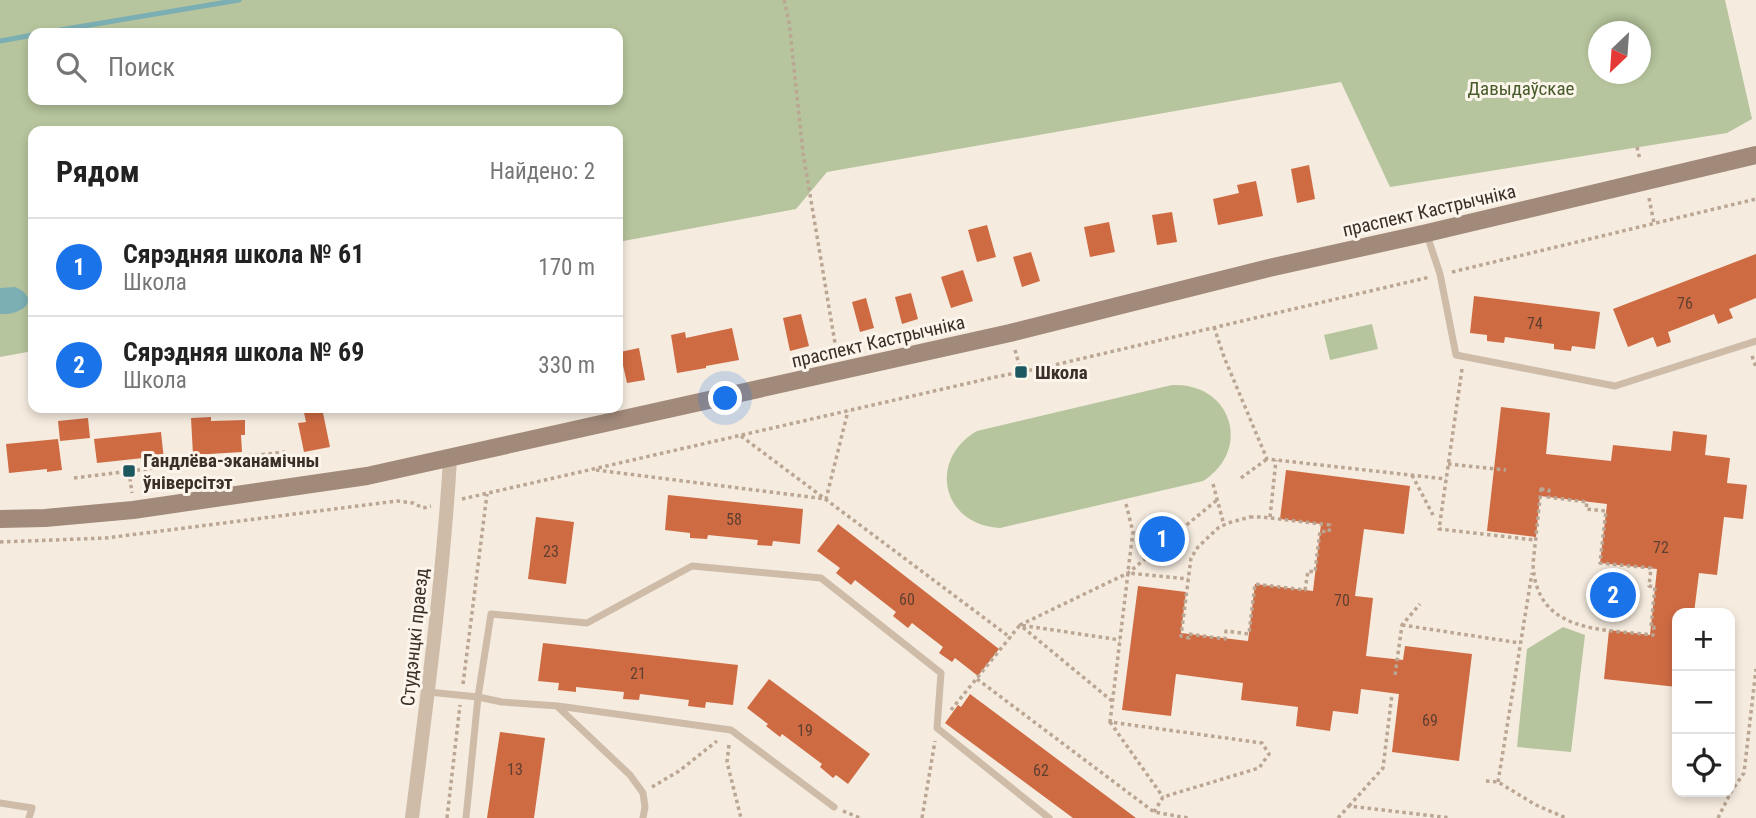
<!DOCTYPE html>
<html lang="ru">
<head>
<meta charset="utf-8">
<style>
  body { margin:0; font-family:"Roboto Condensed",sans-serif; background:#f2f2f2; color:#222 }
  .controls { position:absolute; right:21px; bottom:21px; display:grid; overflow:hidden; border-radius:14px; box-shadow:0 4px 10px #0003 }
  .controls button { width:63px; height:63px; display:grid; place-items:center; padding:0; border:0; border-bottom:2px solid #e0e0e0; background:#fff; color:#222; font:35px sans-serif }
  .compass { position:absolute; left:1588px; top:21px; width:63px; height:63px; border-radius:50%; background:#fff; box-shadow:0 4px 10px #0003; rotate:205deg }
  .you { position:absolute; left:726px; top:399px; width:24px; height:24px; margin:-18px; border:5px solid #fff; border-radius:50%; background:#1a73e8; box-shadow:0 0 0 10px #1a73e833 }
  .badge { display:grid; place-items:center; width:46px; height:46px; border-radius:50%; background:#1a73e8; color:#fff; font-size:23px; font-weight:700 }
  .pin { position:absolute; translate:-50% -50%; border:4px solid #fff; box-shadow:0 2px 7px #0006 }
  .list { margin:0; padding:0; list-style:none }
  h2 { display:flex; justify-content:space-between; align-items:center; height:91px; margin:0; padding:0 28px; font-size:30px }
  h2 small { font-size:23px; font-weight:400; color:#767676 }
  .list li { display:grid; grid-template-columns:46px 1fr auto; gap:21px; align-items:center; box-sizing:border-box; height:98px; padding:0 28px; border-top:2px solid #e0e0e0 }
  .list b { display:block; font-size:26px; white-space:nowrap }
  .list p { margin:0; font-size:23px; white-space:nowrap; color:#767676 }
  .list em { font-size:23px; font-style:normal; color:#767676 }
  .icon { flex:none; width:38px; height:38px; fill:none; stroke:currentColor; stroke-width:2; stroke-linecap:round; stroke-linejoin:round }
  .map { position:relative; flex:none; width:1756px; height:818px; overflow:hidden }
  .search { position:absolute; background:#fff; box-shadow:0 4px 10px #0003; left:28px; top:28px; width:595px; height:77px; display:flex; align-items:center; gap:18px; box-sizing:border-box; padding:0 24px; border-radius:14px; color:#767676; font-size:26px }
  .panel { position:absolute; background:#fff; box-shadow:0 4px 10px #0003; left:28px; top:126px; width:595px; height:287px; border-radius:14px }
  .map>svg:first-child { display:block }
</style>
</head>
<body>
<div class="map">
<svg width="1756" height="818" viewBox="0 0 1756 818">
  <rect width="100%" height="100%" fill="#f5ebdf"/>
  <g fill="#b6c59d" fill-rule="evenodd">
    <path d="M0 0H1725L1752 119 1727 133 1390 187 1341 82 827 172 796 209 618 242V131H33V351L0 357ZM1598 32H1640V74H1598ZM33 33H618V100H33Z"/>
    <path d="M1372 324 1378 349 1330 360 1324 335Z"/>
    <path d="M1172 385C1231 382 1253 449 1203 481L1000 528C942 525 927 460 977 431Z"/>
    <path d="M1563 627 1585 635 1571 752 1517 747 1527 649Z"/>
  </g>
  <path fill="#7bafb4" d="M15 287C29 292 34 305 18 311 13 314 6 314 0 314V288Z"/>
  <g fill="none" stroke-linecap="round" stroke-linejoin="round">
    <g stroke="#7bafb4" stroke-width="5">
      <path d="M42 33 239 0"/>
      <path d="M0 41 33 35"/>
    </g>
  </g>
  <g fill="#ce6b43">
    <path d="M1309 165 1315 199 1297 203 1291 169Z"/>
    <path d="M1256 181 1263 216 1218 225 1213 199 1239 193 1237 185Z"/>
    <path d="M1172 212 1177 242 1157 245 1152 215Z"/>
    <path d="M1109 222 1115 252 1090 257 1084 227Z"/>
    <path d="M987 225 996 257 977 262 968 230Z"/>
    <path d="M1031 252 1040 281 1022 287 1013 257Z"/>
    <path d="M1756 254V298L1729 309 1733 318 1718 324 1714 314 1668 332 1671 342 1657 347 1653 337 1628 347 1613 309Z"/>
    <path d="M963 270 973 301 951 308 941 277Z"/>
    <path d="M911 293 918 319 902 324 895 297Z"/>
    <path d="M1474 296 1600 312 1595 349 1572 346 1571 351 1554 349V344L1505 337 1504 343 1487 341V335L1470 333Z"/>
    <path d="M866 298 874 328 860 332 852 302Z"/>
    <path d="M801 314 809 346 790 351 783 318Z"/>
    <path d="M732 328 739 360 706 366V368L677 373 671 335 685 332 686 338Z"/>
    <path d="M639 348 645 380 627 383 620 352Z"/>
    <path d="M1501 407 1550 413 1546 454 1611 461 1613 445 1671 451 1673 431 1707 435 1705 455 1730 458 1727 483 1747 485 1743 519 1724 517 1717 575 1699 573 1694 613H1677V687L1604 679 1609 630 1650 635 1657 569 1600 563 1607 504 1540 496 1536 537 1487 531Z"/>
    <path d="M303 408H322L330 447 304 452 298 423 306 422Z"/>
    <path d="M211 417V421L245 420V435H241L242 452 193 455 191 418Z"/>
    <path d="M88 418 90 438 60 441 58 421Z"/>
    <path d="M161 432 164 460 144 462 143 458 97 463 94 439Z"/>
    <path d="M58 439 62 470 47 472V469L9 473 6 444Z"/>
    <path d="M1286 470 1410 486 1404 534 1364 529 1355 596 1373 598 1366 656 1403 660 1405 646 1472 654 1459 761 1392 752 1399 694 1361 689 1358 714 1333 711 1330 731 1296 726 1298 707 1241 700 1243 683 1176 674 1171 716 1122 710 1138 586 1186 592 1181 633 1248 641 1255 584 1313 591 1321 524 1280 519Z"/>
    <path d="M668 495 803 509 800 544 773 541 772 546 757 545 758 540 708 535 707 539 690 538V533L665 530Z"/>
    <path d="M536 517 574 522 566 584 528 579Z"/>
    <path d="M838 524 999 649 978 676 955 658 952 662 939 653 943 647 912 623 908 628 893 616 896 612 855 580 851 585 836 573 840 568 817 551Z"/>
    <path d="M543 643 738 665 733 705 706 702 705 708 688 706 689 700 640 694 639 700 623 699 624 692 576 687V692L558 690 559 683 538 681Z"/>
    <path d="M769 679 870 754 848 784 836 775 833 778 820 767 822 764 782 734 780 737 766 726 768 724 747 708Z"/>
    <path d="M970 694 1136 818H1073L945 723 958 705 961 707Z"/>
    <path d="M500 732 545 738 534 818H487Z"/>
  </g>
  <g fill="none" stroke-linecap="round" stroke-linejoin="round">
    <g stroke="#baa693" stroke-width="3.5" stroke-dasharray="3.5 3.5" stroke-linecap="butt">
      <path d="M784 0 789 21 803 153 837 355"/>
      <path d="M1637 147 1640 160"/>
      <path d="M1649 198 1654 223"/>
      <path d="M1452 272 1756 199"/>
      <path d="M1214 327 1224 357 1267 459 1446 479"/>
      <path d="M1015 350 1021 372"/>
      <path d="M1752 356 1756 367"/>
      <path d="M1462 369 1439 529 1535 540"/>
      <path d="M741 436 1011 638"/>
      <path d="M1448 464 1506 470"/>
      <path d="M596 470 826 499 848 411"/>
      <path d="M129 471 132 493"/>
      <path d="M1412 475 1433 515"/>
      <path d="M74 478 284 452 285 460"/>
      <path d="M1241 478 1267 459"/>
      <path d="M1213 484 1224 525"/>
      <path d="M1541 489 1549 490 1548 497 1587 502 1586 509 1606 511 1600 563 1651 568 1649 586 1655 587 1651 627H1654L1653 635C1601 629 1536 633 1533 564Z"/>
      <path d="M462 499 991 378 1050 366 1430 277"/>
      <path d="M1126 504 1133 532 1128 571"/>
      <path d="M1250 517H1262L1330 525 1329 532 1320 531 1315 572 1308 571 1305 590 1255 584 1249 634 1226 631 1225 639 1189 634V638L1181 636 1191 558 1198 547 1218 528 1228 523Z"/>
      <path d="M1270 517 1276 460"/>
      <path d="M0 542 106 538 397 501 413 503 423 508 431 506"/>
      <path d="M1402 625 1520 643"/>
      <path d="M1395 675 1402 625 1420 604"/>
      <path d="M977 679 1154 812 1188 818"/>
      <path d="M463 684 487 494"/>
      <path d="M1112 701 1020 625 1128 573 1217 500"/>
      <path d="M951 710 1020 625 1120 640"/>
      <path d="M1110 722 1163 797"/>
      <path d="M729 745 727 762 741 818"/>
      <path d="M1486 781 1498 782 1536 805 1566 818"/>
      <path d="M1498 782 1532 573"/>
      <path d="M652 787 679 771 717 741"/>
      <path d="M1349 806 1383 768 1392 694"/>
      <path d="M843 811 860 818"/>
      <path d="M1154 812 1163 797 1259 768 1269 754 1262 743 1110 722 1128 573 1188 579"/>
      <path d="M447 818 460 705"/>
      <path d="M922 818 935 741"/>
      <path d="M1338 818 1349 806 1451 818"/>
      <path d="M1718 818 1732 790 1744 773 1756 669"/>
    </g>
    <g stroke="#cebca9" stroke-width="7">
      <path d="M1427 235 1440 274 1456 355 1615 386 1756 341"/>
      <path d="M428 692 478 697 502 702 558 706 731 730 834 807"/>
      <path d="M558 707 630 775 643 793 645 807 643 818"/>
      <path d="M0 803 32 808 29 818"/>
      <path d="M466 818 478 697 491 614 587 623 692 566 821 578 941 673 937 728 1049 818"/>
    </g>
    <path stroke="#cebca9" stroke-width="14" d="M412 818C427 699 443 579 450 459"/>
    <path stroke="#a28a7a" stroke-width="18" d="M0 519 45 518 133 510 367 476 1010 333 1269 268 1427 233 1756 155"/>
  </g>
  <g fill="#1b5860" stroke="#fbf5ec" stroke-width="2.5">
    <rect x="1014" y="365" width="14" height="14" rx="3.5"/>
    <rect x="122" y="464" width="14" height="14" rx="3.5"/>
  </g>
  <g text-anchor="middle" stroke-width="6" stroke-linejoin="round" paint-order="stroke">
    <g font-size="16" fill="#603f30">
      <text x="1685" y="309">76</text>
      <text x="1535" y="329">74</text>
      <text x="734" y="525">58</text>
      <text x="1661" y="553">72</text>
      <text x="551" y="557">23</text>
      <text x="907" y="605">60</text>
      <text x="1342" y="606">70</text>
      <text x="638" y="679">21</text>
      <text x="1430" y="726">69</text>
      <text x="805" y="736">19</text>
      <text x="515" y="775">13</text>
      <text x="1041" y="776">62</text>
    </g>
    <g font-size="19" fill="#475b2b" stroke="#fbf5ec">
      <text x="1521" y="95">Давыдаўскае</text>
    </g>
    <g font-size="19" fill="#3b3029" stroke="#fbf5ec">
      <text transform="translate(1429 210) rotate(-13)" y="7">праспект Кастрычніка</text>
      <text transform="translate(878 341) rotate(-13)" y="7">праспект Кастрычніка</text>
      <text transform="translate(414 637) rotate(-84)" y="7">Студэнцкі праезд</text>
    </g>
    <g font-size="19" font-weight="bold" fill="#3b3029" stroke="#fbf5ec" text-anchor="start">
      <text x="1035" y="379">Школа</text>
      <text x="143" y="467">Гандлёва-эканамічны<tspan x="143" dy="22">ўніверсітэт</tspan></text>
    </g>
  </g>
</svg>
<div class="controls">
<button>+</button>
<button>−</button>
<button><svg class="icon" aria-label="locate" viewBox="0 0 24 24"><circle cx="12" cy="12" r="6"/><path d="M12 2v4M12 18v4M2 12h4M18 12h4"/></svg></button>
</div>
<svg class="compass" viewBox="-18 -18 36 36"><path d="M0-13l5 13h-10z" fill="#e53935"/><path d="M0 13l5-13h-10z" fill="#767676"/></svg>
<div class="you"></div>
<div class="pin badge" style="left:1162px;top:539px">1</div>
<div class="pin badge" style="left:1613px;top:595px">2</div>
<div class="search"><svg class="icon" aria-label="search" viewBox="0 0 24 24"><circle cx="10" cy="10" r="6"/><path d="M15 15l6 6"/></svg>Поиск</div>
<section class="panel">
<h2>Рядом<small>Найдено: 2</small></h2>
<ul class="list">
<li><span class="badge">1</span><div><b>Сярэдняя школа № 61</b><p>Школа</p></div><em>170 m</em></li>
<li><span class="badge">2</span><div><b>Сярэдняя школа № 69</b><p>Школа</p></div><em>330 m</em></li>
</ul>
</section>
</div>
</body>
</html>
